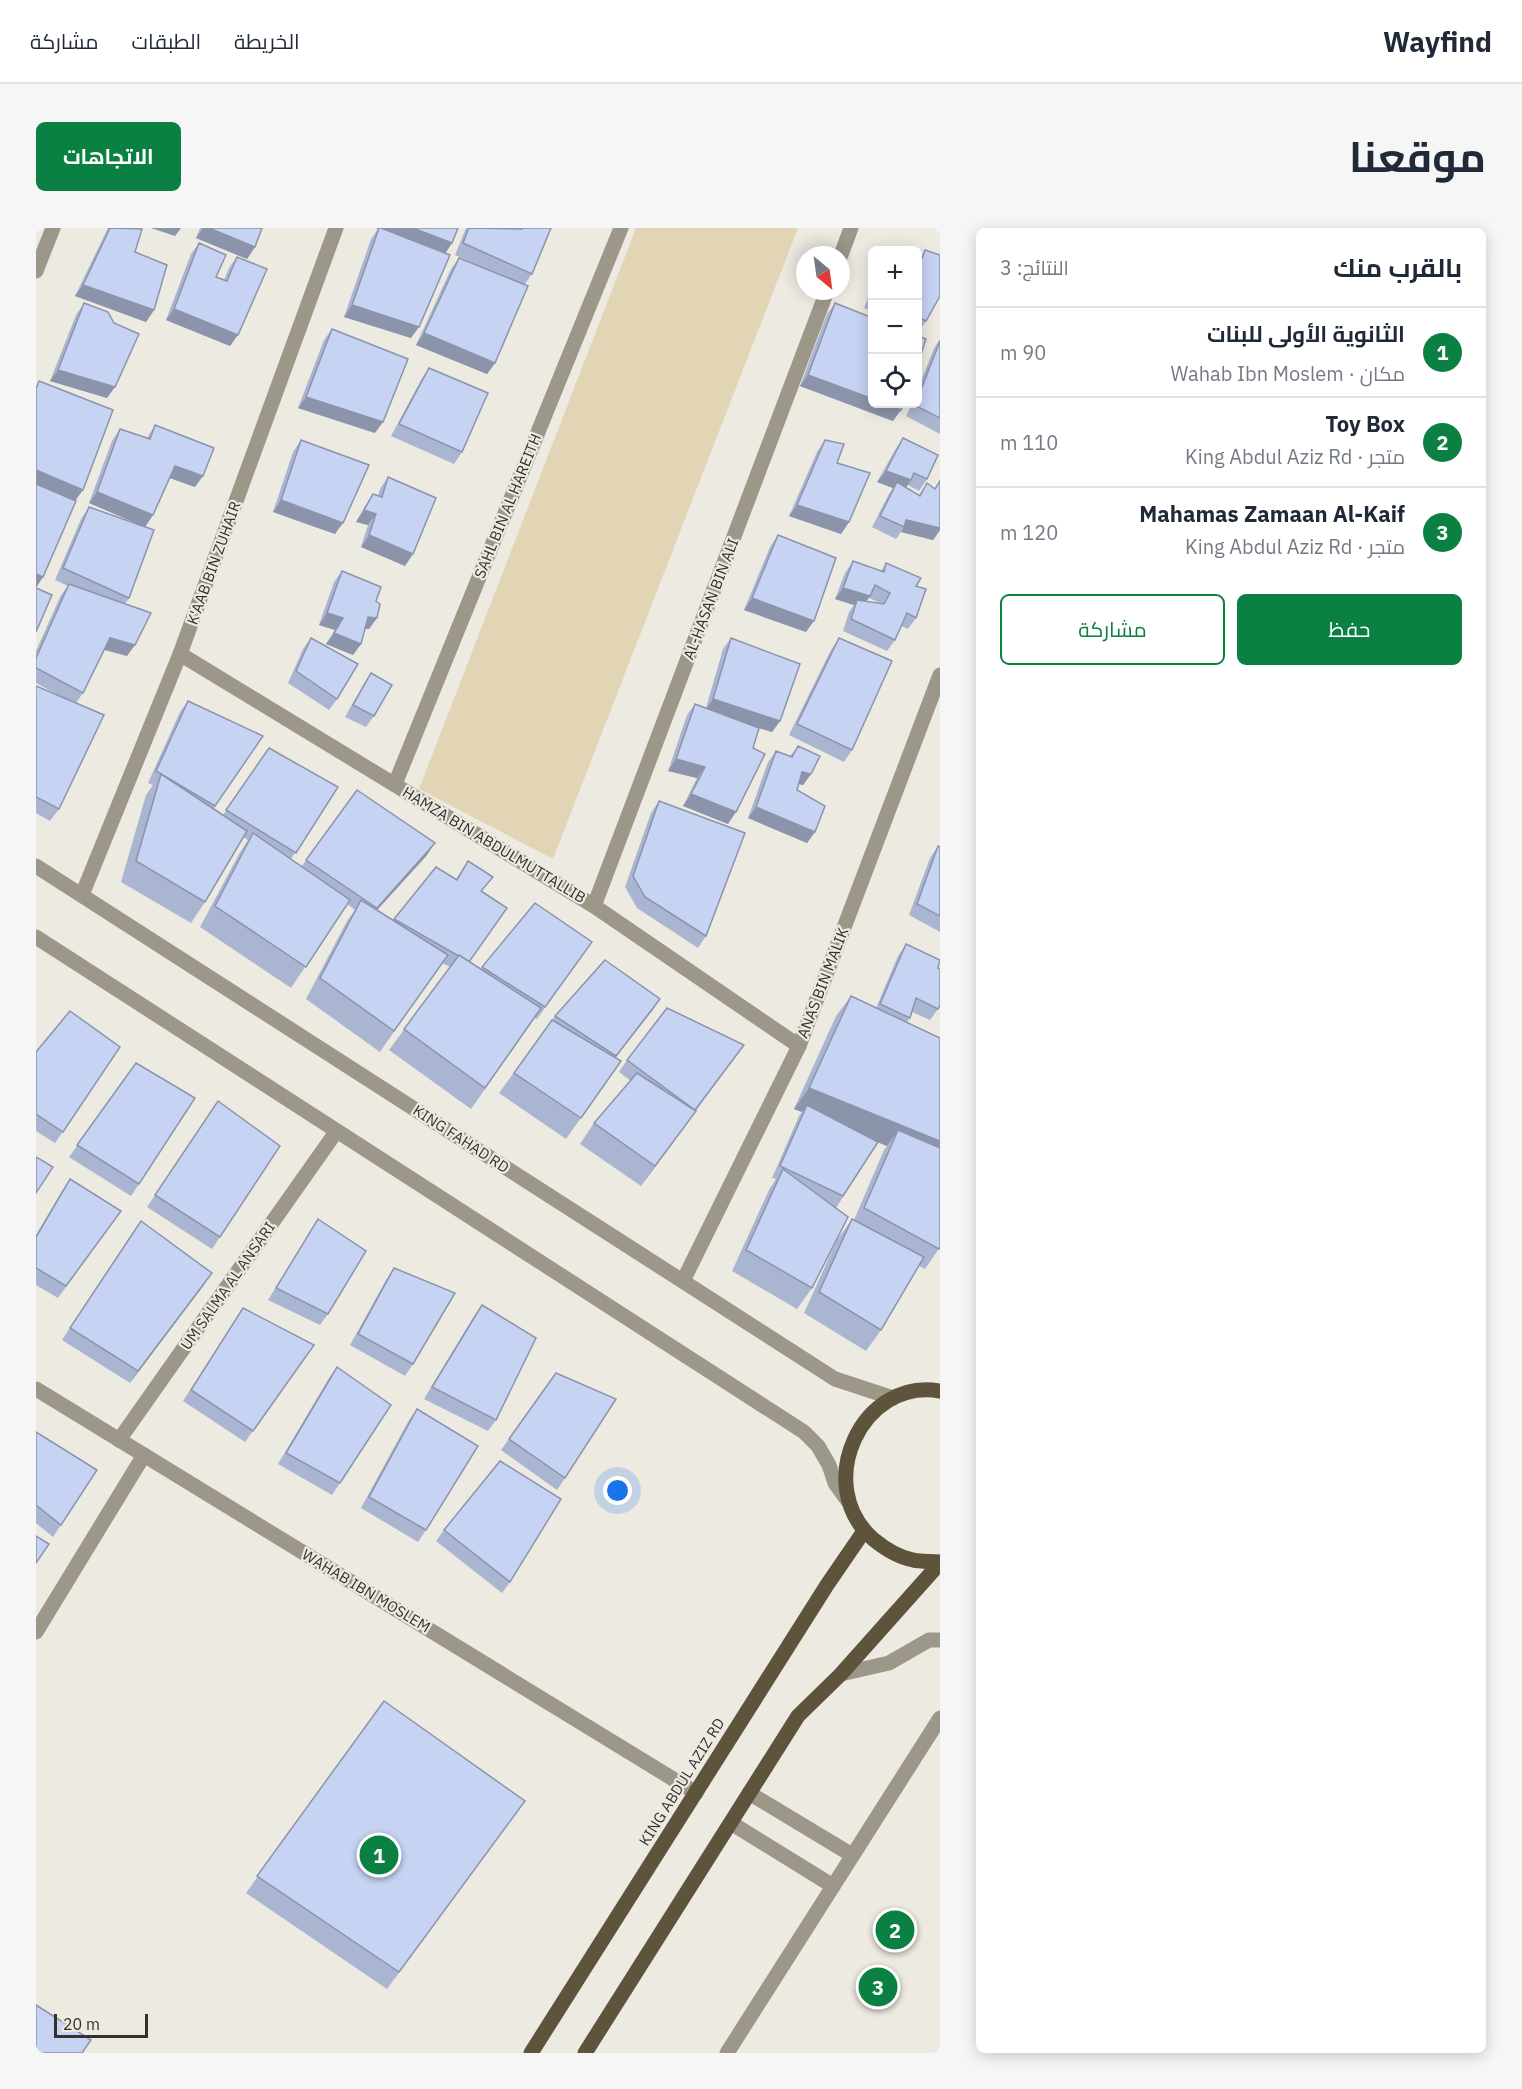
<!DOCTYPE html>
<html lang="ar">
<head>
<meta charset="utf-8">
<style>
  body { margin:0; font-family:"IBM Plex Sans",Cairo,sans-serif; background:#f6f6f7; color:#1f2937; direction:rtl }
  .controls { position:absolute; right:18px; top:18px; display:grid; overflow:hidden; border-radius:9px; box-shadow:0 3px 15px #0003 }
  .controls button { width:54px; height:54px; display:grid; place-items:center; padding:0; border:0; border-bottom:2px solid #e0e1e3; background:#fff; color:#1f2937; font:30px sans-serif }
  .compass { position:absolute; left:760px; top:18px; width:54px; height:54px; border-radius:50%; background:#fff; box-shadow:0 3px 15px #0003; rotate:151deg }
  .scale { position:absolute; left:18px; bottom:15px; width:94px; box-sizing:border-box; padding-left:6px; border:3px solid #33312e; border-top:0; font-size:16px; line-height:21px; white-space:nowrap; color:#33312e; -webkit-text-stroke:4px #edeae2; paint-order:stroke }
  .you { position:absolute; left:582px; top:1263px; width:21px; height:21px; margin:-15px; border:4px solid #fff; border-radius:50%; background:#1a73e8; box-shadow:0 0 0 9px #1a73e833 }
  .badge { display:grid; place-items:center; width:39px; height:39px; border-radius:50%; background:#0b8043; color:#fff; font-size:20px; font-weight:700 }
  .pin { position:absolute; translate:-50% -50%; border:3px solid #fff; box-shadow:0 2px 6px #0006 }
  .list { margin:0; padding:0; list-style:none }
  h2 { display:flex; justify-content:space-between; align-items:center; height:78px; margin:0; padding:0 24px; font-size:26px }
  h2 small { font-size:20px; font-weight:400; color:#747a83 }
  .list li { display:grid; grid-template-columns:39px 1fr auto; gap:18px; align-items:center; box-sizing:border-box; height:90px; padding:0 24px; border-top:2px solid #e0e1e3 }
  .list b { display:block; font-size:22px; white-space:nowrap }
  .list p { margin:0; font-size:20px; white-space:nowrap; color:#747a83 }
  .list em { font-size:20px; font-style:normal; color:#747a83 }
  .actions { display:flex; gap:12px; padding:18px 24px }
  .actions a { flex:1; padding:14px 0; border:2px solid #0b8043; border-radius:9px; text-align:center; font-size:21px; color:#0b8043 }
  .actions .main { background:#0b8043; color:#fff }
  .icon { flex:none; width:33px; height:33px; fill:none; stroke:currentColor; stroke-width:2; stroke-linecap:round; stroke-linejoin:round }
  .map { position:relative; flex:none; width:904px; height:1825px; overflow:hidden; direction:ltr; border-radius:9px }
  header { display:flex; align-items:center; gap:36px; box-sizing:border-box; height:84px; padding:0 30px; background:#fff; border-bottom:2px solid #e0e1e3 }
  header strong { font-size:28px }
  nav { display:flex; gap:33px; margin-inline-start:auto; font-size:21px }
  .intro { display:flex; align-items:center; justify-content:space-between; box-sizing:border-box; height:144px; padding:0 36px }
  h1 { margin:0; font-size:42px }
  .button { padding:15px 27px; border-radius:9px; background:#0b8043; color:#fff; font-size:21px; font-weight:700 }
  main { display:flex; gap:36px; padding:0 36px }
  aside { flex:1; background:#fff; border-radius:9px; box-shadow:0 3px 15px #0003 }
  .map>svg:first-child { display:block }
</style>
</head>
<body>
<header>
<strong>Wayfind</strong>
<nav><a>الخريطة</a><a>الطبقات</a><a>مشاركة</a></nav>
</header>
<div class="intro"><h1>موقعنا</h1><a class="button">الاتجاهات</a></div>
<main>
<aside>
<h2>بالقرب منك<small>النتائج: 3</small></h2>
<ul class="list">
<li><span class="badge">1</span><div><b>الثانوية الأولى للبنات</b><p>مكان · Wahab Ibn Moslem</p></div><em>90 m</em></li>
<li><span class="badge">2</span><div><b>Toy Box</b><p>متجر · King Abdul Aziz Rd</p></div><em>110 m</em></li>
<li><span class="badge">3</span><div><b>Mahamas Zamaan Al-Kaif</b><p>متجر · King Abdul Aziz Rd</p></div><em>120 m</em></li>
</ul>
<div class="actions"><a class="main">حفظ</a><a>مشاركة</a></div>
</aside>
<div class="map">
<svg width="904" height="1825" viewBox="0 0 904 1825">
  <rect width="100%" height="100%" fill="#edeae2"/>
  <path fill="#e2d5b6" d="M600 0H762L517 631 383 561Z"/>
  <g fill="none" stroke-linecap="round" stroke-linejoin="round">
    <g stroke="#9d978a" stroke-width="15">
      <path d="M805 27 815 0"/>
      <path d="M0 43 17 0"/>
      <path d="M144 426 558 678 763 818"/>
      <path d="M359 556 585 0"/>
      <path d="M0 638 799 1151 857 1170"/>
      <path d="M46 667 144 426 300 0"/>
      <path d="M558 678 791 63"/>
      <path d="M0 709 768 1204 782 1218 793 1237 799 1255 812 1273"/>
      <path d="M647 1053 763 818 904 447"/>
      <path d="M0 1161 660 1565"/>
      <path d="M83 1212 300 904"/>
      <path d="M0 1404 108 1227"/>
      <path d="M805 1446 853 1435 893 1412H904"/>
      <path d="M713 1565 816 1627"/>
      <path d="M695 1595 797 1658"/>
      <path d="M691 1825 904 1490"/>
    </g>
    <g stroke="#5e543c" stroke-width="15">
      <path d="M904 1163C826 1149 776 1257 837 1311 848 1320 861 1329 877 1332 885 1334 895 1333 904 1334"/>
      <path d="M495 1825 791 1357 828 1303"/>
      <path d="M549 1825 762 1488 805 1446 904 1335"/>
    </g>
  </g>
  <g fill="#aab5d1" fill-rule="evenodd">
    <path d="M72 0H105L99 24 118 82 110 94 39 68Z"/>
    <path d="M164 0H226L219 19 211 31 160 10Z"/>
    <path d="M340 0H422L416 15 409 26 375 110 308 89 335 11 342 1Z"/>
    <path d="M430 0H515L496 46 489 56 459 135 451 146 380 117 415 41 423 30 446 39 419 27Z"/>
    <path d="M163 15 180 49 188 52 193 40 201 29 194 118 130 92 155 26Z"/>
    <path d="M889 22 890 93 882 105V33Z"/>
    <path d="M837 58V83L828 80Z"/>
    <path d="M48 75 71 170 14 153 40 87Z"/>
    <path d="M799 75 857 193 764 158 791 86Z"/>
    <path d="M296 101 339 205 262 180 288 112Z"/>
    <path d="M904 111V206L870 188 876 176H882V161L898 120Z"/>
    <path d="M393 140 426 224 418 236 355 208 385 152Z"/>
    <path d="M119 197 159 259 134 250 117 287 109 299 53 275 76 213 84 201 111 210Z"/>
    <path d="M867 210 891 251 883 263 872 257 870 259 883 267 891 255 899 261 904 252V302L897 312 865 304 860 311 836 299 853 266 857 260 841 254 859 222Z"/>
    <path d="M265 212 299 306 237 284 257 224Z"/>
    <path d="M789 212 801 235 813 294 805 306 753 288 781 224Z"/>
    <path d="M352 249 369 338 325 319 332 297 320 294 329 278 337 266 342 268 344 261Z"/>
    <path d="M53 279 93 370 89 376 91 428 68 422 47 465 40 475 23 581 14 593 0 585V458L26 469 0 455V423L25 367 32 358 19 352 45 291Z"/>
    <path d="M742 307 770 404 708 382 734 319Z"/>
    <path d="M817 333 845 343 850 335 880 358V390L872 401 865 398 859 412 851 423 807 403 813 384 818 377 799 371 809 345ZM833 370 844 375 830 374Z"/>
    <path d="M306 343 340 373 341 390 333 401H329L325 416 317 427 290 416 299 402 283 397 298 354Z"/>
    <path d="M275 410 301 471 293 482 252 455 267 421Z"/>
    <path d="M695 410 744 493 736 504 719 499 692 596 647 578 661 550 632 543 651 487 659 476 670 480 687 421Z"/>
    <path d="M803 410 816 522 808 534 753 507 795 422Z"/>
    <path d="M335 445 338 488 330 499 309 489 327 457Z"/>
    <path d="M152 473 179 578 178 581 187 587 233 520 302 559 255 631 266 638 321 562 391 627 341 682 357 693 400 639 420 651 432 633 446 664 433 734 445 741 499 675 556 714 501 791 499 790 435 881 353 822 414 739 406 735 344 824 270 771 311 693 319 682 311 676 255 760 164 699 203 626 212 612 207 609 169 674 155 695 85 654 110 567 117 557 112 555 144 484Z"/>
    <path d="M762 518 775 546 767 557 763 556 761 562 779 604 771 615 712 590 732 534 740 523 754 528Z"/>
    <path d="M623 573 670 708 662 720 601 680 589 659 615 585Z"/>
    <path d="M902 618 904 619V704L873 687 894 630Z"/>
    <path d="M870 716 902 740V781L894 792 876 784 874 790 871 794 904 1019 889 1041 883 1038 845 1102 830 1123 768 1085 801 1012 816 991 818 992 848 922 851 918 842 914 800 980 776 1060 761 1081 696 1043 733 962 740 951 736 950 763 888 766 884 758 881 800 788 815 768 840 780 862 728Z"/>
    <path d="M624 771 579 830 585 833 530 911 463 865 519 788Z"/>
    <path d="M708 817 605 958 544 916 558 895 595 853 583 844 591 832Z"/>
    <path d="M84 819 19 915 0 903V824Z"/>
    <path d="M100 835 103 956 95 968 33 929Z"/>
    <path d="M182 873 184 1009 176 1021 111 979Z"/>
    <path d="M34 951 85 983 22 1070 0 1057V1007L26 963Z"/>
    <path d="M282 991 292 1086 284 1097 232 1072Z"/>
    <path d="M97 1004 176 1045 94 1155 26 1112Z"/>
    <path d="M358 1040 377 1136 369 1148 314 1117 350 1052Z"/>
    <path d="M446 1077 460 1192 452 1203 388 1171 438 1088Z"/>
    <path d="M207 1080 278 1117 209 1214 147 1173Z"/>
    <path d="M301 1139 304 1255 296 1267 242 1236 293 1150Z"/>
    <path d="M520 1145 529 1250 521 1262 465 1222Z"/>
    <path d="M381 1181 390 1302 382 1314 325 1280 373 1192Z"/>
    <path d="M0 1204 25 1297 17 1309 0 1295Z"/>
    <path d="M408 1302 474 1354 466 1365 400 1313Z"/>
    <path d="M348 1473 489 1573 351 1761 210 1665Z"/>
  </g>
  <g fill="#8b94aa">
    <path d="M115 0H145L139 8Z"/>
    <path d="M167 0H173L219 19 211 31 160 10Z"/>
    <path d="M340 0H377L416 15 408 27Z"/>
    <path d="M47 57 118 82 110 94 39 68Z"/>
    <path d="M316 77 383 99 375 110 308 89Z"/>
    <path d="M138 81 202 107 194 118 130 92Z"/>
    <path d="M388 105 459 135 451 146 380 117Z"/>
    <path d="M22 142 79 159 71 170 14 153Z"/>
    <path d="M772 147 837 171V176H849L865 182 857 193 764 158Z"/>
    <path d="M270 169 347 194 339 205 262 180Z"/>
    <path d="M139 238 167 248 159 259 131 249Z"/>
    <path d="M0 242 47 262 39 273 0 257Z"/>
    <path d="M850 243 875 252 867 264 861 254 857 260 841 254Z"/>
    <path d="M61 264 117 287 109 299 53 275Z"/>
    <path d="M245 272 307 295 299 306 237 284Z"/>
    <path d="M761 277 813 294 805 306 753 288Z"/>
    <path d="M328 282 340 286 332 297 320 294Z"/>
    <path d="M870 292 904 300V302L897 312 865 304 868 299Z"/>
    <path d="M333 307 377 326 369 338 325 319Z"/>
    <path d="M0 346 7 349 0 360Z"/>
    <path d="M807 360 834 368 826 379 821 372 818 377 799 371Z"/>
    <path d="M716 370 778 393 770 404 708 382Z"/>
    <path d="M291 385 307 390 299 402 283 397Z"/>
    <path d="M332 389 341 390 333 401 324 400Z"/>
    <path d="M298 405 325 416 317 427 290 416Z"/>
    <path d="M74 410 99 417 91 428 66 421Z"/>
    <path d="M677 471 744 493 736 504 669 483Z"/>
    <path d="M640 531 669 539 661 550 632 543Z"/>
    <path d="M766 544 775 546 767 557 758 555Z"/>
    <path d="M655 566 700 584 692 596 647 578Z"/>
    <path d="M720 579 779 604 771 615 712 590Z"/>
    <path d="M399 615 391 627 333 691 341 680Z"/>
    <path d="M624 771 616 783 572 839 580 828Z"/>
    <path d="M773 860 904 913V939L862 902 851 918 767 885 771 877 766 884 758 881Z"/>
    <path d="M660 883 645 904 605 958 619 938Z"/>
    <path d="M176 1045 168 1057 94 1155 102 1143Z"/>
  </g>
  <g fill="#c6d3f3" stroke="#8b94aa" stroke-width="1.5">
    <path d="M74 0 106 1 99 24 131 37 118 82 47 57Z"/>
    <path d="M173 0H226L219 19Z"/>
    <path d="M343 0H345L414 27 383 99 316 77Z"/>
    <path d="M377 0H422L416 15Z"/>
    <path d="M433 0 486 1V0H515L496 46 427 15Z"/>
    <path d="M163 15 190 27 180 49 191 53 201 29 231 41 202 107 138 81Z"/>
    <path d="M889 22 904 27V68L890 93 882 89V41Z"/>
    <path d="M423 30 492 58 459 135 388 105Z"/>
    <path d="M48 75 72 84 78 95 103 106 79 159 22 142Z"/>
    <path d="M799 75 837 90V171L772 147Z"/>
    <path d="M296 101 372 131 347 194 270 169Z"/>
    <path d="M882 108 890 111 882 135Z"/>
    <path d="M904 113V190L878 177 879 176H882V169Z"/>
    <path d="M393 140 452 165 426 224 363 196Z"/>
    <path d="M3 153 77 182 47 262 0 242V161Z"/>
    <path d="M849 176H867L865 182Z"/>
    <path d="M119 197 178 220 167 248 139 238 117 287 61 264 84 201 114 211Z"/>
    <path d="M867 210 902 227 891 251 878 245 875 252 850 243Z"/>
    <path d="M265 212 333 237 307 295 245 272Z"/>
    <path d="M789 212 808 216 801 235 834 245 813 294 761 277Z"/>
    <path d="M352 249 400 270 377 326 333 307 340 286 328 282 337 266 346 269Z"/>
    <path d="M904 253V300L870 292 868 299 844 288 861 254 884 268 891 255 899 261Z"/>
    <path d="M0 256 40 273 7 349 0 346Z"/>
    <path d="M53 279 118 302 93 370 27 340Z"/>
    <path d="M742 307 800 330 778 393 716 370Z"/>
    <path d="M817 333 848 344 850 335 885 350 880 358 890 361 880 390 871 385 859 412 815 391 821 372 848 376 854 365 839 357 834 368 807 360Z"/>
    <path d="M306 343 345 359 340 373 344 376 341 390 332 389 325 416 298 405 307 390 291 385Z"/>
    <path d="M33 356 115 385 99 417 74 410 47 465 0 440V430Z"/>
    <path d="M0 360 16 367 0 404Z"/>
    <path d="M275 410 322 436 301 471 260 443Z"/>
    <path d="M695 410 764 436 744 493 677 471Z"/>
    <path d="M803 410 856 433 816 522 761 496Z"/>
    <path d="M335 445 356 457 338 488 317 477Z"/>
    <path d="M0 458 68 487 23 581 0 569Z"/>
    <path d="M152 473 227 508 179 578 120 543Z"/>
    <path d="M659 476 723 500 717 520 729 526 700 584 655 566 669 539 640 531Z"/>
    <path d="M762 518 784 528 775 546 766 544 761 562 789 578 779 604 720 579 740 523 756 529Z"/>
    <path d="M233 520 302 559 260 625 190 582Z"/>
    <path d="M125 546 211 603 169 674 100 633Z"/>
    <path d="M321 562 399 615 341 680 270 632Z"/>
    <path d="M623 573 709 605 670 708 609 669 597 648Z"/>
    <path d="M217 605 314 672 270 739 179 678Z"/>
    <path d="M902 618 904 619V688L881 676Z"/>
    <path d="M432 633 457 649 445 663 471 680 433 734 358 691 400 639 421 652Z"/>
    <path d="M325 672 412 727 358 803 284 750Z"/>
    <path d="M499 675 556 714 509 779 446 739Z"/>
    <path d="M870 716 904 732 902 740 904 741V777L902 781 880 770 874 790 844 776Z"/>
    <path d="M423 727 505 780 449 860 368 801Z"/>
    <path d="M569 732 624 771 580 828 519 788Z"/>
    <path d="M815 768 904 810V913L773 860Z"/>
    <path d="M631 780 708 817 659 882 591 832Z"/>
    <path d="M34 783 84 819 27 904 0 886V824Z"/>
    <path d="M516 792 585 833 545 890 478 845Z"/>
    <path d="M100 835 159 870 103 956 41 917Z"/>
    <path d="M601 845 660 883 619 938 558 895Z"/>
    <path d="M182 873 244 918 184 1009 119 967Z"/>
    <path d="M771 877 842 914 807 968 744 938Z"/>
    <path d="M862 902 904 920V1019L903 1021 828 980Z"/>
    <path d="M0 929 17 939 0 965Z"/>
    <path d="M747 941 812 989 776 1060 710 1022Z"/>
    <path d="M34 951 85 983 30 1058 0 1040V1009Z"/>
    <path d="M282 991 330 1023 292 1086 240 1060Z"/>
    <path d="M816 991 888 1029 845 1102 783 1064Z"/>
    <path d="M105 993 176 1045 102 1143 34 1100Z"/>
    <path d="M358 1040 419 1065 377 1136 322 1106Z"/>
    <path d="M446 1077 500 1110 460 1192 396 1159Z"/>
    <path d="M207 1080 278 1117 217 1203 155 1162Z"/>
    <path d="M301 1139 355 1177 304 1255 250 1225Z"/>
    <path d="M520 1145 580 1171 529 1250 473 1211Z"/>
    <path d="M381 1181 442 1218 390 1302 333 1269Z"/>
    <path d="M0 1204 61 1242 25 1297 0 1277Z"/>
    <path d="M464 1233 525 1271 474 1354 408 1302Z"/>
    <path d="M0 1308 13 1316 0 1335Z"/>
    <path d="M348 1473 489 1573 363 1744 221 1648Z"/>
    <path d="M0 1777 55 1812 46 1825H0Z"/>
  </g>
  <g text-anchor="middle" stroke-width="4.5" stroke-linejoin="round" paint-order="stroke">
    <g font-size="15" fill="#33312e" stroke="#edeae2">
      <text transform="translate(472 278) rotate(-68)" y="5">SAHL BIN AL HAREITH</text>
      <text transform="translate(178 335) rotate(-70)" y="5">K'AAB BIN ZUHAIR</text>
      <text transform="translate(675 371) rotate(-69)" y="5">AL-HASAN BIN ALI</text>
      <text transform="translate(458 617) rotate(31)" y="5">HAMZA BIN ABDULMUTTALLIB</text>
      <text transform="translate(787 755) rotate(-69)" y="5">ANAS BIN MALIK</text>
      <text transform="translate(425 911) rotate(33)" y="5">KING FAHAD RD</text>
      <text transform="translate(192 1058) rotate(-55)" y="5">UM SALMA AL ANSARI</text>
      <text transform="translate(330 1363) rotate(31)" y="5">WAHAB IBN MOSLEM</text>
      <text transform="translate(646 1554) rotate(-58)" y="5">KING ABDUL AZIZ RD</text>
    </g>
  </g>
</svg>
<div class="controls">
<button>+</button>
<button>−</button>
<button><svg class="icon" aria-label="locate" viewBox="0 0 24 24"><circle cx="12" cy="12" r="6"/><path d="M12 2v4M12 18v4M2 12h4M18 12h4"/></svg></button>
</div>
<svg class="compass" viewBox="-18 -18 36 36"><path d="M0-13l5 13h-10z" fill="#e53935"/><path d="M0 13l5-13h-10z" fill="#747a83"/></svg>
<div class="scale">20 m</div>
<div class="you"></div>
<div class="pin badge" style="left:343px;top:1627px">1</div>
<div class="pin badge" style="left:859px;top:1702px">2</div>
<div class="pin badge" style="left:842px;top:1759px">3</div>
</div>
</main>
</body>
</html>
